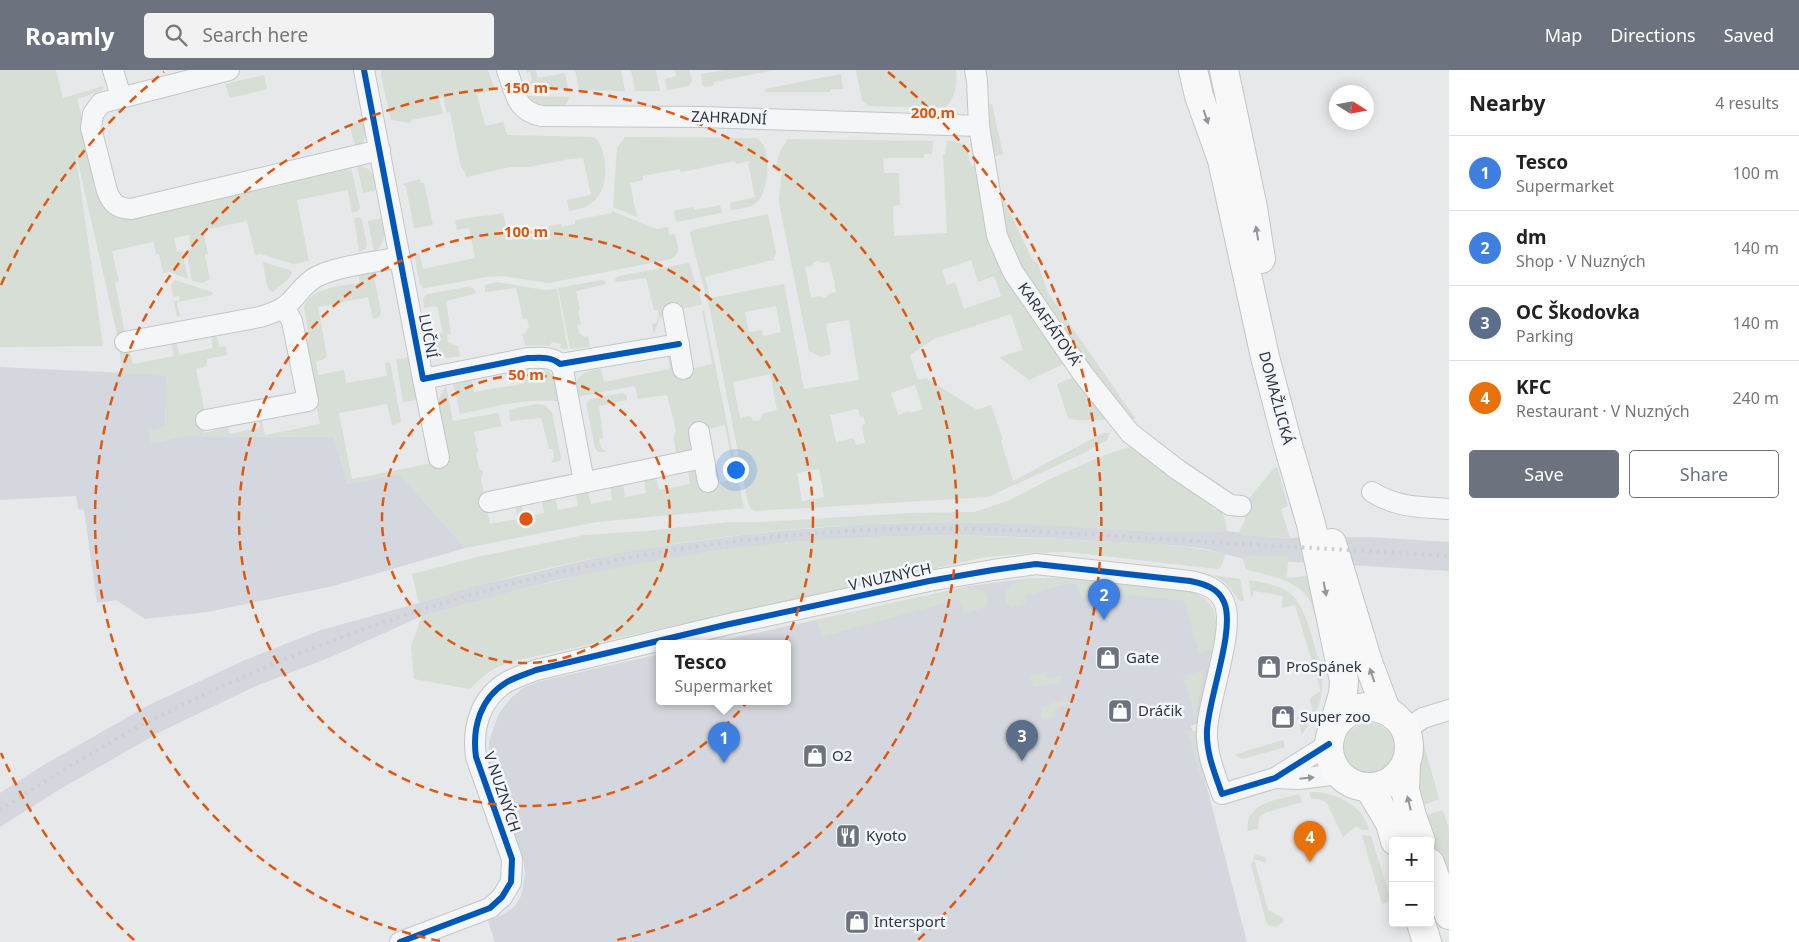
<!DOCTYPE html>
<html lang="en">
<head>
<meta charset="utf-8">
<style>
  body { margin:0; font-family:"Noto Sans",sans-serif; background:#f2f2f2; color:#222 }
  .controls { position:absolute; right:15px; bottom:15px; display:grid; overflow:hidden; border-radius:5px; box-shadow:0 2px 12px #0003 }
  .controls button { width:45px; height:45px; display:grid; place-items:center; padding:0; border:0; border-bottom:1px solid #e0e0e0; background:#fff; color:#222; font:25px sans-serif }
  .compass { position:absolute; left:1329px; top:15px; width:45px; height:45px; border-radius:50%; background:#fff; box-shadow:0 2px 12px #0003; rotate:101deg }
  .you { position:absolute; left:735px; top:399px; width:18px; height:18px; margin:-12px; border:4px solid #fff; border-radius:50%; background:#1a73e8; box-shadow:0 0 0 8px #1a73e833 }
  .badge { display:grid; place-items:center; width:32px; height:32px; border-radius:50%; background:#6c737f; color:#fff; font-size:16px; font-weight:700 }
  .pin { position:absolute; translate:-50% -41px; filter:drop-shadow(0 1px 2px #0008) }
  .pin::after { content:''; position:absolute; top:26px; width:18px; height:15px; background:inherit; clip-path:polygon(0 0,100% 0,50% 100%) }
  .popup { position:absolute; left:656px; top:570px; width:135px; height:65px; box-sizing:border-box; display:grid; place-content:center; border-radius:5px; background:#fff; filter:drop-shadow(0 1px 4px #0005); font-size:16px; white-space:nowrap; color:#767676 }
  .popup b { font-size:19px; color:#222 }
  .popup::after { content:''; position:absolute; left:50%; top:100%; margin-left:-10px; border:10px solid transparent; border-top-color:#fff }
  .list { margin:0; padding:0; list-style:none }
  h2 { display:flex; justify-content:space-between; align-items:center; height:65px; margin:0; padding:0 20px; font-size:21px }
  h2 small { font-size:16px; font-weight:400; color:#767676 }
  .list li { display:grid; grid-template-columns:32px 1fr auto; gap:15px; align-items:center; box-sizing:border-box; height:75px; padding:0 20px; border-top:1px solid #e0e0e0 }
  .list b { display:block; font-size:19px; white-space:nowrap }
  .list p { margin:0; font-size:16px; white-space:nowrap; color:#767676 }
  .list em { font-size:16px; font-style:normal; color:#767676 }
  .actions { display:flex; gap:10px; padding:15px 20px }
  .actions a { flex:1; padding:11px 0; border:1px solid #6c737f; border-radius:5px; text-align:center; font-size:18px; color:#6c737f }
  .actions .main { background:#6c737f; color:#fff }
  .icon { flex:none; width:28px; height:28px; fill:none; stroke:currentColor; stroke-width:2; stroke-linecap:round; stroke-linejoin:round }
  .map { position:relative; flex:none; width:1449px; height:872px; overflow:hidden }
  header { display:flex; align-items:center; gap:30px; box-sizing:border-box; height:70px; padding:0 25px; background:#6c737f; color:#fff }
  header strong { font-size:24px }
  nav { display:flex; gap:28px; margin-inline-start:auto; font-size:18px }
  .search { width:350px; height:45px; background:#f2f2f2; display:flex; align-items:center; gap:12px; box-sizing:border-box; padding:0 18px; border-radius:5px; color:#767676; font-size:19px }
  main { display:flex }
  aside { flex:1; background:#fff }
  .map>svg:first-child { display:block }
</style>
</head>
<body>
<header>
<strong>Roamly</strong>
<div class="search"><svg class="icon" aria-label="search" viewBox="0 0 24 24"><circle cx="10" cy="10" r="6"/><path d="M15 15l6 6"/></svg>Search here</div>
<nav><a>Map</a><a>Directions</a><a>Saved</a></nav>
</header>
<main>
<div class="map">
<svg width="1449" height="872" viewBox="0 0 1449 872">
  <rect width="100%" height="100%" fill="#e6e8ea"/>
  <g fill="#d4d7dd">
    <path d="M0 297 167 305 165 356 151 373 185 366 334 367 348 414 400 404 465 478 333 516 207 542 145 549 116 530 97 533 84 440 78 439 76 426 0 430Z"/>
    <path d="M953 452 1037 454 1162 462 1227 461 1277 468 1368 467 1449 472V501L1245 489 1201 478 1167 475 1045 468 956 465 871 467 789 472 706 482 557 510 422 546 331 587 256 616 162 661 57 721 0 757V723L42 696 149 635 245 590 321 560 419 533 471 517 626 481 742 465 790 460 868 454Z"/>
    <path d="M1060 508 1093 510 1189 521 1204 528 1210 534 1214 542 1217 561 1200 652 1191 656 1247 872H495L488 851 504 844 515 836 521 826 525 804 523 787 489 698V671L499 643 512 627 523 618 541 611 660 584V632H788V574H706L970 516 1022 509Z"/>
  </g>
  <g fill="#d6ded6" fill-rule="evenodd">
    <path d="M0 0H56L63 28 104 16 101 21 77 29 103 130 109 138 351 97 360 138 358 141 352 143 348 120 297 130 309 191 293 194 261 184 255 185 247 151 203 160 208 184 205 185 210 209 202 213 192 211 186 181 191 179 189 165 174 168 177 182 182 181 188 209 170 202 163 203 159 184H156L153 170 152 172 112 181 119 212H115L125 263 133 294 174 286 171 271 176 270 179 285 213 278 211 264 216 262 219 277 226 276 227 285 207 289V296L196 299 205 342 200 346 204 363 228 357 229 364 260 358 259 351H262L265 365 320 354 304 270 309 268 304 236C314 217 340 216 359 213V205L373 202 381 242 379 247 373 249 368 227 318 237 327 286 325 289 316 291 318 305 344 300 346 313 387 306 385 293 390 292 401 350 400 353 392 355 387 334 339 343 352 409 448 390 437 334 441 324 446 316 453 351 498 343 502 356 474 362 478 382 476 383 479 399 483 401 481 410 490 454 518 449 515 435 521 433 524 447 544 443 542 429 555 427 558 440 578 436 576 422 588 420 591 434 612 430 610 416 623 413 625 427 646 423 644 409 656 406 659 420 690 414 688 400H694L696 404 698 417 735 409 725 355 689 363 691 376 690 381 677 385C675 377 672 367 676 360L667 325 638 329 635 316 576 327C574 305 581 302 601 299L604 312 670 299 668 286 673 284 679 301 712 294 702 240H704L744 438 597 452 465 478 400 404 348 414 334 367 185 366 151 373 148 361 165 356 167 306 123 303 117 264 75 79 103 276 0 277Z"/>
    <path d="M381 0H488L495 20 477 24 485 56 503 52 507 65 594 67C607 77 609 111 599 125 592 136 581 139 569 141L567 130 591 125 583 88 569 89 530 97H510L466 107 465 101H463L460 94 450 42 447 43 443 27 439 28 443 44 411 50 410 53 391 50 381 6Z"/>
    <path d="M526 0H536L538 8 565 3 568 19H529L526 12 532 11 530 2 527 3Z"/>
    <path d="M575 0H621L625 21 579 20Z"/>
    <path d="M631 0H656L660 21H635Z"/>
    <path d="M675 0H689L692 11 689 16 667 20 665 9 676 6Z"/>
    <path d="M725 0H774L714 12 713 16 705 17 702 14 701 4Z"/>
    <path d="M856 0H956C957 16 956 26 945 38L869 36 862 31Z"/>
    <path d="M841 4 843 19H831L830 22H766L765 19Z"/>
    <path d="M264 5 267 19 230 28 225 14Z"/>
    <path d="M526 26 570 27 564 38C549 40 537 37 526 26Z"/>
    <path d="M992 34 1003 84 992 87 989 35Z"/>
    <path d="M364 51C365 65 368 70 356 79L349 54Z"/>
    <path d="M625 67 758 68C762 73 765 77 766 82 769 94 767 124 757 132 750 138 740 139 731 140L730 133 755 127 748 93H750L749 91 736 94 735 91 681 102 680 99 643 106V110L630 113 637 147 613 137 617 78Z"/>
    <path d="M788 69 933 71 932 84H924V88H883L884 103H899L900 135 893 136 894 166 947 163 943 84H945L947 71C967 72 967 77 971 96L976 95 980 121 1066 293 1029 310 999 287 1023 280 1011 244 934 269 910 285 918 310 926 308 977 340 991 335 1003 370 1001 371 1013 411 1103 363H1110L1107 370 1082 384 988 427 755 441 751 439 748 433 708 230 701 208 690 164 692 160 768 144 776 183 773 190 705 207 710 228 784 214 804 319 859 310 849 250 826 254 831 284 821 287 809 281 780 138 779 130 782 101 776 100C777 86 780 80 788 69ZM971 190 978 212 994 206 1001 226 964 239 955 212 947 215 942 200ZM818 191 822 193 829 192 835 213H834L836 222 829 224 826 228H822L819 226 811 228 805 197 812 196 814 192ZM776 236 781 262 763 266 762 260 749 262 745 242ZM770 304 777 340 762 344 760 350 754 351 750 346 740 348 733 312ZM915 315 923 339 911 343 909 341 898 345 891 323ZM858 339 860 347 863 346 865 354 862 355 865 373 856 375 854 368 836 372 830 345ZM819 399 824 427 802 431 797 403Z"/>
    <path d="M357 96C374 97 373 106 377 120L363 123Z"/>
    <path d="M420 109 421 113H424L433 155 414 158 406 116 402 114Z"/>
    <path d="M999 123 1004 130 1032 189 1038 194 1048 223 1135 348 1130 352 1021 201 1004 156Z"/>
    <path d="M720 135 722 143 676 152 674 141 693 137 695 140Z"/>
    <path d="M612 141 656 159 668 157 669 165 675 164C677 174 682 183 671 189L549 213 501 206 486 207 426 218H423L420 214 414 184 419 183 423 199 475 188 469 158 457 160 455 150C472 147 486 146 503 143L508 165 561 154 562 157 575 154V150L612 143Z"/>
    <path d="M359 147 362 150 367 175 366 179 359 182 354 148Z"/>
    <path d="M382 148C386 161 386 174 374 182L368 151Z"/>
    <path d="M263 192 290 200 292 203 290 207 273 222 270 221 267 216Z"/>
    <path d="M689 193 702 233 701 235 665 242 659 250 654 264 652 254 656 253 659 247 658 240H654L646 208 618 212 615 211V209L619 206Z"/>
    <path d="M175 210 212 222 213 225 177 232 180 246 177 247 174 232 180 230 179 226 173 227 171 215Z"/>
    <path d="M602 210 606 212V214L576 221 580 240 578 241 581 254 577 255 579 263 584 267 588 266 590 277 570 279 558 218Z"/>
    <path d="M497 212 544 220 557 219 568 279 560 278 561 274 552 272 550 276 525 275 522 264 525 263 529 256 527 249H523L516 218 485 222V215Z"/>
    <path d="M467 217 473 218 476 222 475 224 446 231 451 264H447L448 273 458 276 460 286C439 291 435 285 430 265L443 263 437 236 424 238 423 229 427 224Z"/>
    <path d="M409 287 417 330 403 332 396 290Z"/>
    <path d="M532 298C536 298 541 297 544 299 557 302 557 321 558 331 525 328 493 337 460 344L453 312 471 308 474 322 523 314 521 299Z"/>
    <path d="M1076 306 1105 350H1076L1068 348 1057 314Z"/>
    <path d="M622 323 627 325V330L599 336 603 368 599 369 601 378 607 382H598L595 378 586 334 591 329Z"/>
    <path d="M536 334 545 335 552 343 561 388 559 391 551 393 554 387 553 379H549L541 348 510 351 509 341 512 339Z"/>
    <path d="M1131 377 1140 379 1212 435 1213 440 1220 439 1225 449 1227 461C1205 462 1183 463 1161 462 1091 460 1022 452 952 452 772 453 591 479 419 533L412 504 481 486 585 465 647 461 729 452H761L911 443 975 442 1010 430 1050 409 1107 384Z"/>
    <path d="M1277 397 1288 436 1281 439 1290 467 1277 468 1242 465 1239 462 1245 451 1246 432 1274 398Z"/>
    <path d="M956 465C1011 467 1065 469 1120 472 1156 474 1191 476 1226 484L1221 497 1217 499 1069 482 1031 483 986 487 514 591C492 598 486 603 470 619L414 609 411 576 422 546C542 512 664 483 790 472 845 467 901 466 956 465Z"/>
    <path d="M1242 485 1289 486 1286 508 1316 505 1327 589 1311 532C1297 510 1272 506 1248 500L1245 497Z"/>
    <path d="M1212 505 1240 509 1244 531 1239 530C1229 517 1228 512 1212 505Z"/>
    <path d="M1060 508 1093 510 1189 521C1219 531 1219 552 1213 579L1199 583 1184 531 1099 522 1081 527 1077 514 1069 513 1025 526V534L1011 538C1007 535 1004 530 1005 525 1010 503 1042 509 1060 508Z"/>
    <path d="M1249 510C1262 513 1276 514 1287 521 1307 533 1315 581 1322 602 1324 629 1318 643 1302 664L1297 647 1313 642 1310 631 1311 627 1321 621 1295 535 1282 538 1283 526 1254 521 1252 527H1251Z"/>
    <path d="M970 516 984 521 988 530 987 536 964 544 959 529 822 567 817 550Z"/>
    <path d="M1204 600 1195 648 1183 606Z"/>
    <path d="M1045 602 1047 609 1062 605V608L1057 613 1036 617 1033 616 1030 606Z"/>
    <path d="M1063 630 1069 632 1070 634 1055 639 1056 646 1042 650 1041 637Z"/>
    <circle cx="1369" cy="678" r="25"/>
    <path d="M1187 660 1198 661 1197 675 1202 704 1201 710Z"/>
    <path d="M1422 668 1439 729 1416 738 1412 709Z"/>
    <path d="M1283 670 1285 677 1243 689 1234 685Z"/>
    <path d="M1309 722C1333 721 1363 734 1369 760H1362L1356 756 1343 767 1327 733 1319 729H1311Z"/>
    <path d="M1299 724 1302 732 1267 742 1259 747 1258 759 1248 761C1244 732 1278 730 1299 724Z"/>
    <path d="M1443 740 1449 759V827L1419 747Z"/>
    <path d="M1362 765 1371 766 1391 830 1382 834Z"/>
    <path d="M1255 785 1265 787 1266 790V793L1254 789 1268 840 1283 848V852L1277 857 1268 855 1266 851 1251 795Z"/>
  </g>
  <g fill="none" stroke-linecap="round" stroke-linejoin="round">
    <defs>
      <g id="minor">
        <path d="M113 0 121 27"/>
        <path d="M229 0 101 33 93 44 91 58 107 121C112 134 117 138 131 139L380 80"/>
        <path d="M364 0 423 309 528 288C540 288 551 286 560 294L679 274"/>
        <path d="M507 0C515 22 516 42 542 46L700 47 979 56"/>
        <path d="M975 0 977 10 979 56 997 166 1013 202 1083 304 1130 363 1178 400 1230 435 1241 436"/>
        <path d="M673 243 683 299"/>
        <path d="M125 272 260 247C272 243 283 240 291 231 299 223 305 213 316 207 336 196 377 192 400 187"/>
        <path d="M560 294 563 300 584 412"/>
        <path d="M423 309 439 388"/>
        <path d="M206 350 308 331 292 251 284 237"/>
        <path d="M699 362 708 412"/>
        <path d="M1372 422C1398 438 1420 437 1449 439"/>
        <path d="M489 432 703 388"/>
        <path d="M1405 660 1423 648 1449 640"/>
        <path d="M1275 708 1299 709 1339 704"/>
        <path d="M400 872 490 838 502 827 511 812 512 789 476 687C472 658 480 628 507 612 516 607 526 604 536 600L725 555 929 511 993 500 1036 494 1190 511C1205 514 1218 518 1224 532 1236 559 1208 629 1207 661 1206 683 1215 704 1222 724L1275 708 1329 674"/>
      </g>
      <g id="primary">
        <path d="M1193 0 1199 26 1222 90 1265 287 1288 375 1311 454 1344 611 1343 624 1333 658"/>
        <path d="M1224 0 1253 138 1261 189"/>
        <path d="M1332 473 1368 592 1386 640"/>
        <circle cx="1369" cy="677" r="40"/>
        <path d="M1406 694 1405 720 1412 746 1421 771"/>
        <path d="M1369 718 1390 753 1395 771"/>
        <path d="M1430 793 1449 845"/>
        <path d="M1421 853 1427 872"/>
      </g>
    </defs>
    <use href="#minor" stroke="#c4c6c8" stroke-width="22"/>
    <use href="#primary" stroke="#c2c5c8" stroke-width="30"/>
    <use href="#minor" stroke="#f5f6f7" stroke-width="20"/>
    <use href="#primary" stroke="#f8f8f8" stroke-width="28"/>
    <path stroke="#cecfd2" stroke-width="4" stroke-dasharray="2.5 5" stroke-linecap="butt" d="M0 740C55 705 111 669 170 641 387 534 625 471 868 460 966 455 1064 463 1162 469 1258 475 1353 480 1449 486"/>
    <defs>
      <g id="cycleway">
        <path d="M364 0 423 309 528 288C540 288 551 286 560 294L679 274"/>
        <path d="M400 872 490 838 502 827 511 812 512 789 476 687C472 658 480 628 507 612 516 607 526 604 536 600L725 555 929 511 993 500 1036 494 1190 511C1205 514 1218 518 1224 532 1236 559 1208 629 1207 661 1206 683 1215 704 1222 724L1275 708 1329 674"/>
      </g>
    </defs>
    <use href="#cycleway" stroke="#f4f6f9" stroke-width="9"/>
    <use href="#cycleway" stroke="#0057b8" stroke-width="6"/>
  </g>
  <defs><path id="oneway-solid" d="M-6-.8H1V-3.2L6.5 0L1 3.2V.8H-6Z" transform="scale(1.25)"/></defs>
  <g fill="#92969e">
    <use href="#oneway-solid" transform="translate(1206 47) rotate(71)"/>
    <use href="#oneway-solid" transform="translate(1257 163) rotate(-99)"/>
    <use href="#oneway-solid" transform="translate(1325 519) rotate(79)"/>
    <use href="#oneway-solid" transform="translate(1372 605) rotate(-109)"/>
    <use href="#oneway-solid" transform="translate(1409 733) rotate(-104)"/>
  </g>
  <use fill="#90959e" href="#oneway-solid" transform="translate(1307 708) rotate(-6)"/>
  <g fill="none" stroke="#df570f" stroke-width="2.5" stroke-dasharray="9 6">
    <circle cx="526" cy="449" r="144"/>
    <circle cx="526" cy="449" r="287"/>
    <path d="M440 871A431 431 0 1 1 612 871"/>
    <path d="M134 870A575 575 0 0 1 1 683M1 215A575 575 0 0 1 164 2M888 2A575 575 0 0 1 918 870"/>
  </g>
  <defs>
    <symbol id="shop-square" viewBox="-11 -11 22 22"><rect x="-9" y="-9" width="18" height="18" rx="4" fill="#6c737f" stroke="#f4f6f9"/><path d="M-5-2.5h2.3a2.7 3.5 0 0 1 5.4 0H5L5.5 6h-11ZM-1.5-2.5h3a1.5 2.3 0 0 0-3 0Z" fill="#fff"/></symbol>
    <symbol id="restaurant-square" viewBox="-11 -11 22 22"><rect x="-9" y="-9" width="18" height="18" rx="4" fill="#6c737f" stroke="#f4f6f9"/><path d="M-5-6h1v4h1v-4h1v4h1v-4h1v5L-1.5 .5V6h-2V.5L-5-1ZM5-6V6H3V1.5H1.5Q1.5-4 5-6Z" fill="#fff"/></symbol>
  </defs>
  <g fill-rule="evenodd">
    <use href="#shop-square" x="1094" y="574" width="28" height="28"/>
    <use href="#shop-square" x="1255" y="583" width="28" height="28"/>
    <use href="#shop-square" x="1106" y="627" width="28" height="28"/>
    <use href="#shop-square" x="1269" y="633" width="28" height="28"/>
    <use href="#shop-square" x="801" y="672" width="28" height="28"/>
    <use href="#restaurant-square" x="834" y="752" width="28" height="28"/>
    <use href="#shop-square" x="843" y="838" width="28" height="28"/>
  </g>
  <g text-anchor="middle" stroke-width="5" stroke-linejoin="round" paint-order="stroke">
    <g font-size="15" fill="#2b3445" stroke="#f4f6f9">
      <text transform="translate(729 48) rotate(2)" y="5">ZAHRADNÍ</text>
      <text transform="translate(1049 254) rotate(55)" y="5">KARAFIÁTOVÁ</text>
      <text transform="translate(428 266) rotate(79)" y="5">LUČNÍ</text>
      <text transform="translate(1276 328) rotate(75)" y="5">DOMAŽLICKÁ</text>
      <text transform="translate(890 507) rotate(-12)" y="5">V NUZNÝCH</text>
      <text transform="translate(502 722) rotate(71)" y="5">V NUZNÝCH</text>
    </g>
    <g font-size="15" fill="#2b3445" stroke="#f4f6f9" text-anchor="start">
      <text x="1126" y="593">Gate</text>
      <text x="1286" y="602">ProSpánek</text>
      <text x="1138" y="646">Dráčik</text>
      <text x="1300" y="652">Super zoo</text>
      <text x="832" y="691">O2</text>
      <text x="866" y="771">Kyoto</text>
      <text x="874" y="857">Intersport</text>
    </g>
  </g>
  <circle cx="526" cy="449" r="8" fill="#df570f" stroke="#f4f6f9" stroke-width="2.5"/>
  <g font-size="15" text-anchor="middle" font-weight="bold" fill="#df570f" stroke="#f4f6f9" stroke-width="5" stroke-linejoin="round" paint-order="stroke">
    <text x="526" y="23">150 m</text>
    <text x="933" y="48">200 m</text>
    <text x="526" y="167">100 m</text>
    <text x="526" y="310">50 m</text>
  </g>
</svg>
<div class="controls">
<button>+</button>
<button>−</button>
</div>
<svg class="compass" viewBox="-18 -18 36 36"><path d="M0-13l5 13h-10z" fill="#e53935"/><path d="M0 13l5-13h-10z" fill="#767676"/></svg>
<div class="you"></div>
<div class="pin badge" style="left:724px;top:693px;background:#3f7fe0">1</div>
<div class="popup"><b>Tesco</b>Supermarket</div>
<div class="pin badge" style="left:1104px;top:550px;background:#3f7fe0">2</div>
<div class="pin badge" style="left:1022px;top:691px;background:#5c6f8a">3</div>
<div class="pin badge" style="left:1310px;top:792px;background:#e8710a">4</div>
</div>
<aside>
<h2>Nearby<small>4 results</small></h2>
<ul class="list">
<li><span class="badge" style="background:#3f7fe0">1</span><div><b>Tesco</b><p>Supermarket</p></div><em>100 m</em></li>
<li><span class="badge" style="background:#3f7fe0">2</span><div><b>dm</b><p>Shop · V Nuzných</p></div><em>140 m</em></li>
<li><span class="badge" style="background:#5c6f8a">3</span><div><b>OC Škodovka</b><p>Parking</p></div><em>140 m</em></li>
<li><span class="badge" style="background:#e8710a">4</span><div><b>KFC</b><p>Restaurant · V Nuzných</p></div><em>240 m</em></li>
</ul>
<div class="actions"><a class="main">Save</a><a>Share</a></div>
</aside>
</main>
</body>
</html>
